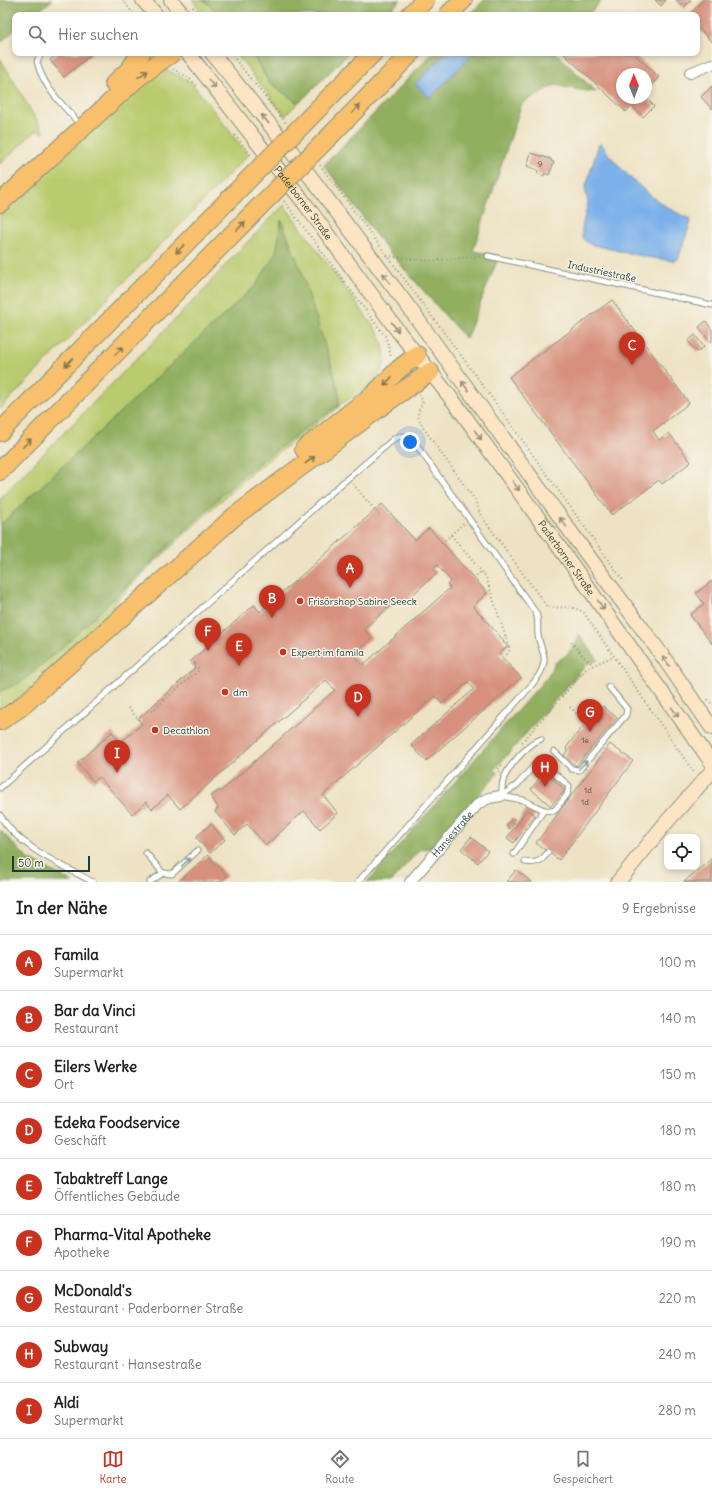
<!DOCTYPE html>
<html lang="de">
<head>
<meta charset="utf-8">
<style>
  body { margin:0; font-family:Delius,sans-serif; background:#f2f2f2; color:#222 }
  .controls { position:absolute; right:12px; bottom:12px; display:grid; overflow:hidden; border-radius:8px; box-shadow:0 2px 6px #0003 }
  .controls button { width:36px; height:36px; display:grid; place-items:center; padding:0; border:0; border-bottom:1px solid #e0e0e0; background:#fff; color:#222; font:20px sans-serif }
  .compass { position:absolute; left:616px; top:68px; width:36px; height:36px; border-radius:50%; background:#fff; box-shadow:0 2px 6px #0003; rotate:359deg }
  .scale { position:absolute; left:12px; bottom:10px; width:78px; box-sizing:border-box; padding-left:4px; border:2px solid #1f3d34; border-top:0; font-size:11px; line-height:14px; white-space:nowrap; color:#1f3d34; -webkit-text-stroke:3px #f7f3e8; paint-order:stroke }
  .you { position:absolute; left:410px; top:442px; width:14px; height:14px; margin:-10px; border:3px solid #fff; border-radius:50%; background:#1a73e8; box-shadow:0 0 0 6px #1a73e833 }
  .badge { display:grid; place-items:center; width:26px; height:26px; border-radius:50%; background:#c8321e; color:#fff; font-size:13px; font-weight:700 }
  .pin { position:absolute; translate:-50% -33px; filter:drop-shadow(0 1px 2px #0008) }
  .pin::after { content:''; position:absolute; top:21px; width:14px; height:12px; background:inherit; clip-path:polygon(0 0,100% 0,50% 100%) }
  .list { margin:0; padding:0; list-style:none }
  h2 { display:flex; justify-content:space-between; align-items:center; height:52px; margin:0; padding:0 16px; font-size:17px }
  h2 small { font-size:13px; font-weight:400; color:#767676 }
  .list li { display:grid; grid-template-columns:26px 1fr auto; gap:12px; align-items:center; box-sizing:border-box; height:56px; padding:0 16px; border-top:1px solid #e0e0e0 }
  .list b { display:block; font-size:15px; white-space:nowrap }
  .list p { margin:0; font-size:13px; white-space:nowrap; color:#767676 }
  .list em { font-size:13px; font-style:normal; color:#767676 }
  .icon { flex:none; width:22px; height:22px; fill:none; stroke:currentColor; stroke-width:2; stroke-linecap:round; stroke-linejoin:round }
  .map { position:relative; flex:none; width:712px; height:882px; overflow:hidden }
  .search { position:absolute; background:#fff; box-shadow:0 2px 6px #0003; left:12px; right:12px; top:12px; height:44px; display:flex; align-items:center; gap:10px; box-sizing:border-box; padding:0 14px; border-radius:8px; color:#767676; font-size:15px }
  .sheet { height:556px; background:#fff }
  nav { display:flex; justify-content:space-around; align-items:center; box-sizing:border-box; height:56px; border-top:1px solid #e0e0e0; background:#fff; font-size:11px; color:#767676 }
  nav a { display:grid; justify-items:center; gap:2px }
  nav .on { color:#c8321e }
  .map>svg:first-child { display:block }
</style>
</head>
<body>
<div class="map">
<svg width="712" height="882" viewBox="0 0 712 882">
  <rect width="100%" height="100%" fill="#f7f3e8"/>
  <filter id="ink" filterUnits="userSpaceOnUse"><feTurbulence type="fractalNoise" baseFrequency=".025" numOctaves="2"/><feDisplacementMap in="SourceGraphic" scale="8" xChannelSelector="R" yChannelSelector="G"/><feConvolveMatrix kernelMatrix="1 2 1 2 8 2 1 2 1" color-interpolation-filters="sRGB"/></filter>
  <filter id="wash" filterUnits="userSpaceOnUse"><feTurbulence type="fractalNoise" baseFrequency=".012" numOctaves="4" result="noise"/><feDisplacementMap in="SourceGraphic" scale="16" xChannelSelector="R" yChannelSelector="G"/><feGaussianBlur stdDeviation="0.9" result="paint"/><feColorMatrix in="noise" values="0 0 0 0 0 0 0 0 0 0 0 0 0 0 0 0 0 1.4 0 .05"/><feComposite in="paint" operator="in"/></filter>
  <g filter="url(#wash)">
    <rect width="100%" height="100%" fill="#ede2c3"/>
    <g fill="#b9cb6e" stroke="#6c8451">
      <path d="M192 0H204L220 15H205Z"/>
      <path d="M236 53H251L269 83 298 103 285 116Z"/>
      <path d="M0 58 44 133 36 130 0 164Z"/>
      <path d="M167 69 169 71 187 80 195 87 248 155 0 409V211L122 99 162 70Z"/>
      <path d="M284 205 379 334C396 375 371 387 339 405V407L254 471 216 505 141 575 117 600 111 612 74 645 32 687 0 714V691L20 683 67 643 245 473 310 425 339 405C339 383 330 361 323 340 310 300 297 260 282 221L276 253 256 285 0 525V498L201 293 229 261Z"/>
    </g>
    <g fill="#92af61" stroke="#58764a">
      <path d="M0 0H52L34 15H15V30L0 43Z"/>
      <path d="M204 0H401L386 15H220Z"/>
      <path d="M484 0H602L588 15H469Z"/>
      <path d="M252 53H349L301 101 297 102 270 83Z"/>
      <path d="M433 53H556L596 92 579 90 555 85 522 103 473 251 499 256 466 339 385 247 324 165Z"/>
      <path d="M281 220 301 270 332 368 339 392V405L310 425 245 473 67 643 20 683 0 691V525L256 285 276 253Z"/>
      <path d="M579 634 598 660 587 664 494 770 498 773 431 848 420 849 391 882H367L547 677 555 663 568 654 578 639Z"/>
      <path d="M0 830 27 858 73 882H0Z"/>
    </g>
    <g fill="#7cb0ea" stroke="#4e768f">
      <path d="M446 53H468L471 56 430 98 415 84Z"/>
      <path d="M599 144H602C607 154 614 160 621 168 641 189 663 208 690 219L691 222 678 259 674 261 646 257 589 244 582 238V228L588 202 585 189Z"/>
    </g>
    <g id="blocks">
      <g fill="#d7907d" fill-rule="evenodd">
        <path d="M655 0H666L661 6Z"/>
        <path d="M676 0H691L684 8Z"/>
        <path d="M703 0H709L712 2V42L697 27V15H689Z"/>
        <path d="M58 53H93L64 77 50 60Z"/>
        <path d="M565 53H633L659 77 646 91V74H622V98H646L654 106 643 117 632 106 626 112 564 54Z"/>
        <path d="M712 86V109L701 97Z"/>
        <path d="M531 153 551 159V161L554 162 549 175 545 173 544 176 537 173 538 170 527 166Z"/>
        <path d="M612 300 689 403 653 431 659 440 669 433 691 462 662 484 659 480 612 515 509 377Z"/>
        <path d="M706 321 712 330V341L710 342 699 327Z"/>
        <path d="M695 335 704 347 697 352 688 341Z"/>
        <path d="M382 504 415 540 429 528 487 593 473 606 504 641 503 642 508 646 499 654 521 678 426 761 411 745 474 689 468 682 442 704 435 696 323 795 338 813 320 829 304 811 266 845 247 824 235 835 215 812 218 808 211 796 219 790 220 792 335 690 326 680 180 809 168 795 152 809 146 802 132 814 99 777 94 782 77 763 112 732 121 742 142 724 138 719 195 668 190 662 254 605 260 612ZM437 565 451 581 447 585 450 588 363 665 354 656 361 650 360 648 372 638 364 629 399 598 407 603 412 595 437 573 433 569Z"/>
        <path d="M712 581V644L690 615 704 604 696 593Z"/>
        <path d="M603 706 617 718 576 766 564 755 568 750 566 748 579 731 585 725H586Z"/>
        <path d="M610 744 633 761 559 860 536 843Z"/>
        <path d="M545 772 565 790 551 806 531 789Z"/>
        <path d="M527 809 535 815 514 843 507 838Z"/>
        <path d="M512 818 516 821 510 829 506 826Z"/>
        <path d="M211 824 225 840 210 853 196 837Z"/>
        <path d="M471 837 488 851 478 863 461 849Z"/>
        <path d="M208 855 227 876 221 882H178Z"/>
        <path d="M712 858V882H684Z"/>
        <path d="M516 870 532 882H506Z"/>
      </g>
    </g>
  </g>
  <g filter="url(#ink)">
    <use href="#blocks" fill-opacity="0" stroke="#86907c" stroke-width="1"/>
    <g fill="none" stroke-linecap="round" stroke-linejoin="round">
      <defs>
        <g id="lane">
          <path d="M42 53 37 61C42 85 60 102 76 120"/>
          <path d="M488 256 712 305"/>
          <path d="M554 751 572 769 579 770 581 768 626 715 627 709 609 687"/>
          <path d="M0 788 340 485 394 439C403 433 408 437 415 443L536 613C539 621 537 627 538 635 539 643 543 650 544 657 545 669 537 679 529 688L358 882"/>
          <path d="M501 796 517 785 539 760 569 786 567 795 554 811 544 810"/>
          <path d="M501 796 523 800 544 810 514 854"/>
          <path d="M501 796C502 791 502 786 503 781 507 767 528 744 541 739"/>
          <path d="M0 815C17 846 63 866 93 882"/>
          <path d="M146 853 163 873"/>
          <path d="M525 862C536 864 542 861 548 852"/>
          <path d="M150 882 163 873 172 874 197 851"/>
        </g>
        <g id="street">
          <path d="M690 73 712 64"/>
          <path id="s1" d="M410 882 478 804 489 798 501 796"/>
        </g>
        <g id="secondary">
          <path d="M143 0 156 15"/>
          <path d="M171 0 183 15"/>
          <path id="s2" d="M188 53 306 205 398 331 458 407 570 562 712 763"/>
          <path d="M212 53 291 151 410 309 586 553 659 651 712 728"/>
          <path d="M618 882 664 825 712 771"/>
        </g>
        <g id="highway">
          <path d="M410 15 425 0"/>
          <path d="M448 15 463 0"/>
          <path d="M114 84 130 69 141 53"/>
          <path d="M312 115 373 53"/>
          <path d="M329 137 411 53"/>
          <path d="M0 203 136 79 172 53"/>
          <path d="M0 432 243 185"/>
          <path d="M304 449 375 393 399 369 417 355"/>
          <path d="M0 471 260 206"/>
          <path d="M0 721 21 707 235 516 383 405 430 372"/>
        </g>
      </defs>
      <use href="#lane" stroke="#86907c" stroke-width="7"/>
      <use href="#street" stroke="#86907c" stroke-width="12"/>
      <use href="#secondary" stroke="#86907c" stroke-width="16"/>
      <use href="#highway" stroke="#86907c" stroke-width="20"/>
      <g stroke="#86907c" stroke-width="2" stroke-dasharray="1 3" stroke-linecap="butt">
        <path d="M123 0 134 15"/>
        <path d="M193 7 200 15"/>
        <path d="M230 53 286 123"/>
        <path d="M173 69 189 78 197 86"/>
        <path d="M235 135 252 157"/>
        <path d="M320 165 474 373 624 582"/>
        <path d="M284 201 385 336 388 344 391 358"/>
        <path d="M387 256 429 261 481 256"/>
        <path d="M419 395 423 401C417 414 416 416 424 429L475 500 480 514 547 607C560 609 573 604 584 613L695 774"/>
        <path d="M353 484 379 515"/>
        <path d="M451 535 486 577 510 650 505 657"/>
        <path d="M442 543 464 523"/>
        <path d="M473 578 481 572"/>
        <path d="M571 642 586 659 593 664"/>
        <path d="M194 663H198"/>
        <path d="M708 699 712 705"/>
        <path d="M570 707 587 724"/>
        <path d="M128 708 139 720"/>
        <path d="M152 711 199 670 194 663"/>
        <path d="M522 742 587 668 614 656"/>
        <path d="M500 772 498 769 502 765"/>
      </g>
      <use href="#lane" stroke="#fff" stroke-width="5"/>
      <use href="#street" stroke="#fff" stroke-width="10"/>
      <use href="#secondary" stroke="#fce5c4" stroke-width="14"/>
      <use href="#highway" stroke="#f8bf6c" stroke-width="18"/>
      <defs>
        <g id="highway-bridge">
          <path d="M243 185 312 115"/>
          <path d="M260 206 329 137"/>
        </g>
      </defs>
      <use href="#highway-bridge" stroke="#86907c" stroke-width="20" stroke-linecap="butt"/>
      <use href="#highway-bridge" stroke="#f8bf6c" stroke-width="18"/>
    </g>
    <defs><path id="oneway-shaft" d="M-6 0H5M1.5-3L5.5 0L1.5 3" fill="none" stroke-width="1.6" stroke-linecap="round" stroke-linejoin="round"/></defs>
    <g stroke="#81784d">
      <use href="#oneway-shaft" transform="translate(143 74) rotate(-34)"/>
      <use href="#oneway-shaft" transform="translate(356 109) rotate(-46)"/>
      <use href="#oneway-shaft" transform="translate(241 226) rotate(-46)"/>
      <use href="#oneway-shaft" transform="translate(180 249) rotate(134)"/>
      <use href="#oneway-shaft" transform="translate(119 351) rotate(-46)"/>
      <use href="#oneway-shaft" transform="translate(69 362) rotate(134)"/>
      <use href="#oneway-shaft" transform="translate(388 381) rotate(134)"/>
      <use href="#oneway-shaft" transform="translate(27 443) rotate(-45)"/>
      <use href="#oneway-shaft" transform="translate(310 460) rotate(-37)"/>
    </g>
    <g stroke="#8e917c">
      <use href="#oneway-shaft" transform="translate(212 84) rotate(52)"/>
      <use href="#oneway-shaft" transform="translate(265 119) rotate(-129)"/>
      <use href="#oneway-shaft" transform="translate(386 278) rotate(-127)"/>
      <use href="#oneway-shaft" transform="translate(395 327) rotate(53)"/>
      <use href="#oneway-shaft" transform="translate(465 386) rotate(-126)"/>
      <use href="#oneway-shaft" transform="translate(478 435) rotate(54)"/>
      <use href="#oneway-shaft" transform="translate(516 486) rotate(54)"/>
      <use href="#oneway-shaft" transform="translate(563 522) rotate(-126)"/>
      <use href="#oneway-shaft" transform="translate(601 605) rotate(55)"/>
      <use href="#oneway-shaft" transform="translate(666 661) rotate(-125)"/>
      <use href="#oneway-shaft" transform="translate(675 712) rotate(55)"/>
    </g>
    <g stroke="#8f9e9a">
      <use href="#oneway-shaft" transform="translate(583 765) rotate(-45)"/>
      <use href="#oneway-shaft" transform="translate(186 862) rotate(-43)"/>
    </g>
  </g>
  <g fill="#c8321e" stroke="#f7f3e8" stroke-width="1.5">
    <circle cx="300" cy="601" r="4"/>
    <circle cx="283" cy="652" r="4"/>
    <circle cx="225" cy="692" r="4"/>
    <circle cx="155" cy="730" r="4"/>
  </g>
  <g text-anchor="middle" stroke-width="3" stroke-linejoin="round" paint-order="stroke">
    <g font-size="8" fill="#4d5246">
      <text x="540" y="167">9</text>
      <text x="585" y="743">1e</text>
      <text x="588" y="793">1d</text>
      <text x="585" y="805">1d</text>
    </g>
    <g font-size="10" fill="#1f3d34" stroke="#f7f3e8">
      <text dy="4" stroke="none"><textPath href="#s2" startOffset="189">Paderborner Straße</textPath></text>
      <text transform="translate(602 271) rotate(12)" y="4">Industriestraße</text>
      <text dy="4" stroke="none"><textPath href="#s2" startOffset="631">Paderborner Straße</textPath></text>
      <text dy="4" stroke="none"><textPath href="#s1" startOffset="64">Hansestraße</textPath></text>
    </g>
    <g font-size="10" fill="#1f3d34" stroke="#f7f3e8" text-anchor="start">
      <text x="308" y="605">Frisörshop Sabine Seeck</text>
      <text x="291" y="656">Expert im famila</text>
      <text x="233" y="696">dm</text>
      <text x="163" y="734">Decathlon</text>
    </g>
  </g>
</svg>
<div class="controls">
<button><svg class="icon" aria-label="locate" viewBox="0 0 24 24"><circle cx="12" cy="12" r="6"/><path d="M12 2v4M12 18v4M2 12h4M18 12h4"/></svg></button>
</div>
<svg class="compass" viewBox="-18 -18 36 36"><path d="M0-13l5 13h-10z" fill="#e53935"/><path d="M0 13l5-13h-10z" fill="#767676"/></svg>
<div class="scale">50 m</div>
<div class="you"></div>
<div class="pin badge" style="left:350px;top:588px">A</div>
<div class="pin badge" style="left:272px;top:618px">B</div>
<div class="pin badge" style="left:632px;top:365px">C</div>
<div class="pin badge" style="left:358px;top:717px">D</div>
<div class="pin badge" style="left:239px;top:666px">E</div>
<div class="pin badge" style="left:208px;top:651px">F</div>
<div class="pin badge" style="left:590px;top:732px">G</div>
<div class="pin badge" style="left:545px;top:787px">H</div>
<div class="pin badge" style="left:117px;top:773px">I</div>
<div class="search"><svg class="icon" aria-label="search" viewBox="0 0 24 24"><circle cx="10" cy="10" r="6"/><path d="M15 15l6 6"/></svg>Hier suchen</div>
</div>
<section class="sheet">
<h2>In der Nähe<small>9 Ergebnisse</small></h2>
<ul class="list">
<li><span class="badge">A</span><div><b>Famila</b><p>Supermarkt</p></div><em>100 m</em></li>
<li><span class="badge">B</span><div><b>Bar da Vinci</b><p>Restaurant</p></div><em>140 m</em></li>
<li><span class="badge">C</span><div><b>Eilers Werke</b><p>Ort</p></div><em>150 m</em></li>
<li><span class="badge">D</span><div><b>Edeka Foodservice</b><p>Geschäft</p></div><em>180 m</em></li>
<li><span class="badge">E</span><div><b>Tabaktreff Lange</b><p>Öffentliches Gebäude</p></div><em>180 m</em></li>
<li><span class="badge">F</span><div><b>Pharma-Vital Apotheke</b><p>Apotheke</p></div><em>190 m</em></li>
<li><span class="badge">G</span><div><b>McDonald's</b><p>Restaurant · Paderborner Straße</p></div><em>220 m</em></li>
<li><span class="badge">H</span><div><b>Subway</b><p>Restaurant · Hansestraße</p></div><em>240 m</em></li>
<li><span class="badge">I</span><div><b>Aldi</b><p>Supermarkt</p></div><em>280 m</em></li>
</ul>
</section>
<nav>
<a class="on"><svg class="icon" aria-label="map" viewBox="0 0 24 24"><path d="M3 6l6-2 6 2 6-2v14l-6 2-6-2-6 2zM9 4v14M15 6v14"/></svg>Karte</a>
<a><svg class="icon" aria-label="directions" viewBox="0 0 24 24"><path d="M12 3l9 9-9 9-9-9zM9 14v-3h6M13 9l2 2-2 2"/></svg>Route</a>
<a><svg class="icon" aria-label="saved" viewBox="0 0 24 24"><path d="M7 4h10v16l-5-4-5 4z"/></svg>Gespeichert</a>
</nav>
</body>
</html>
